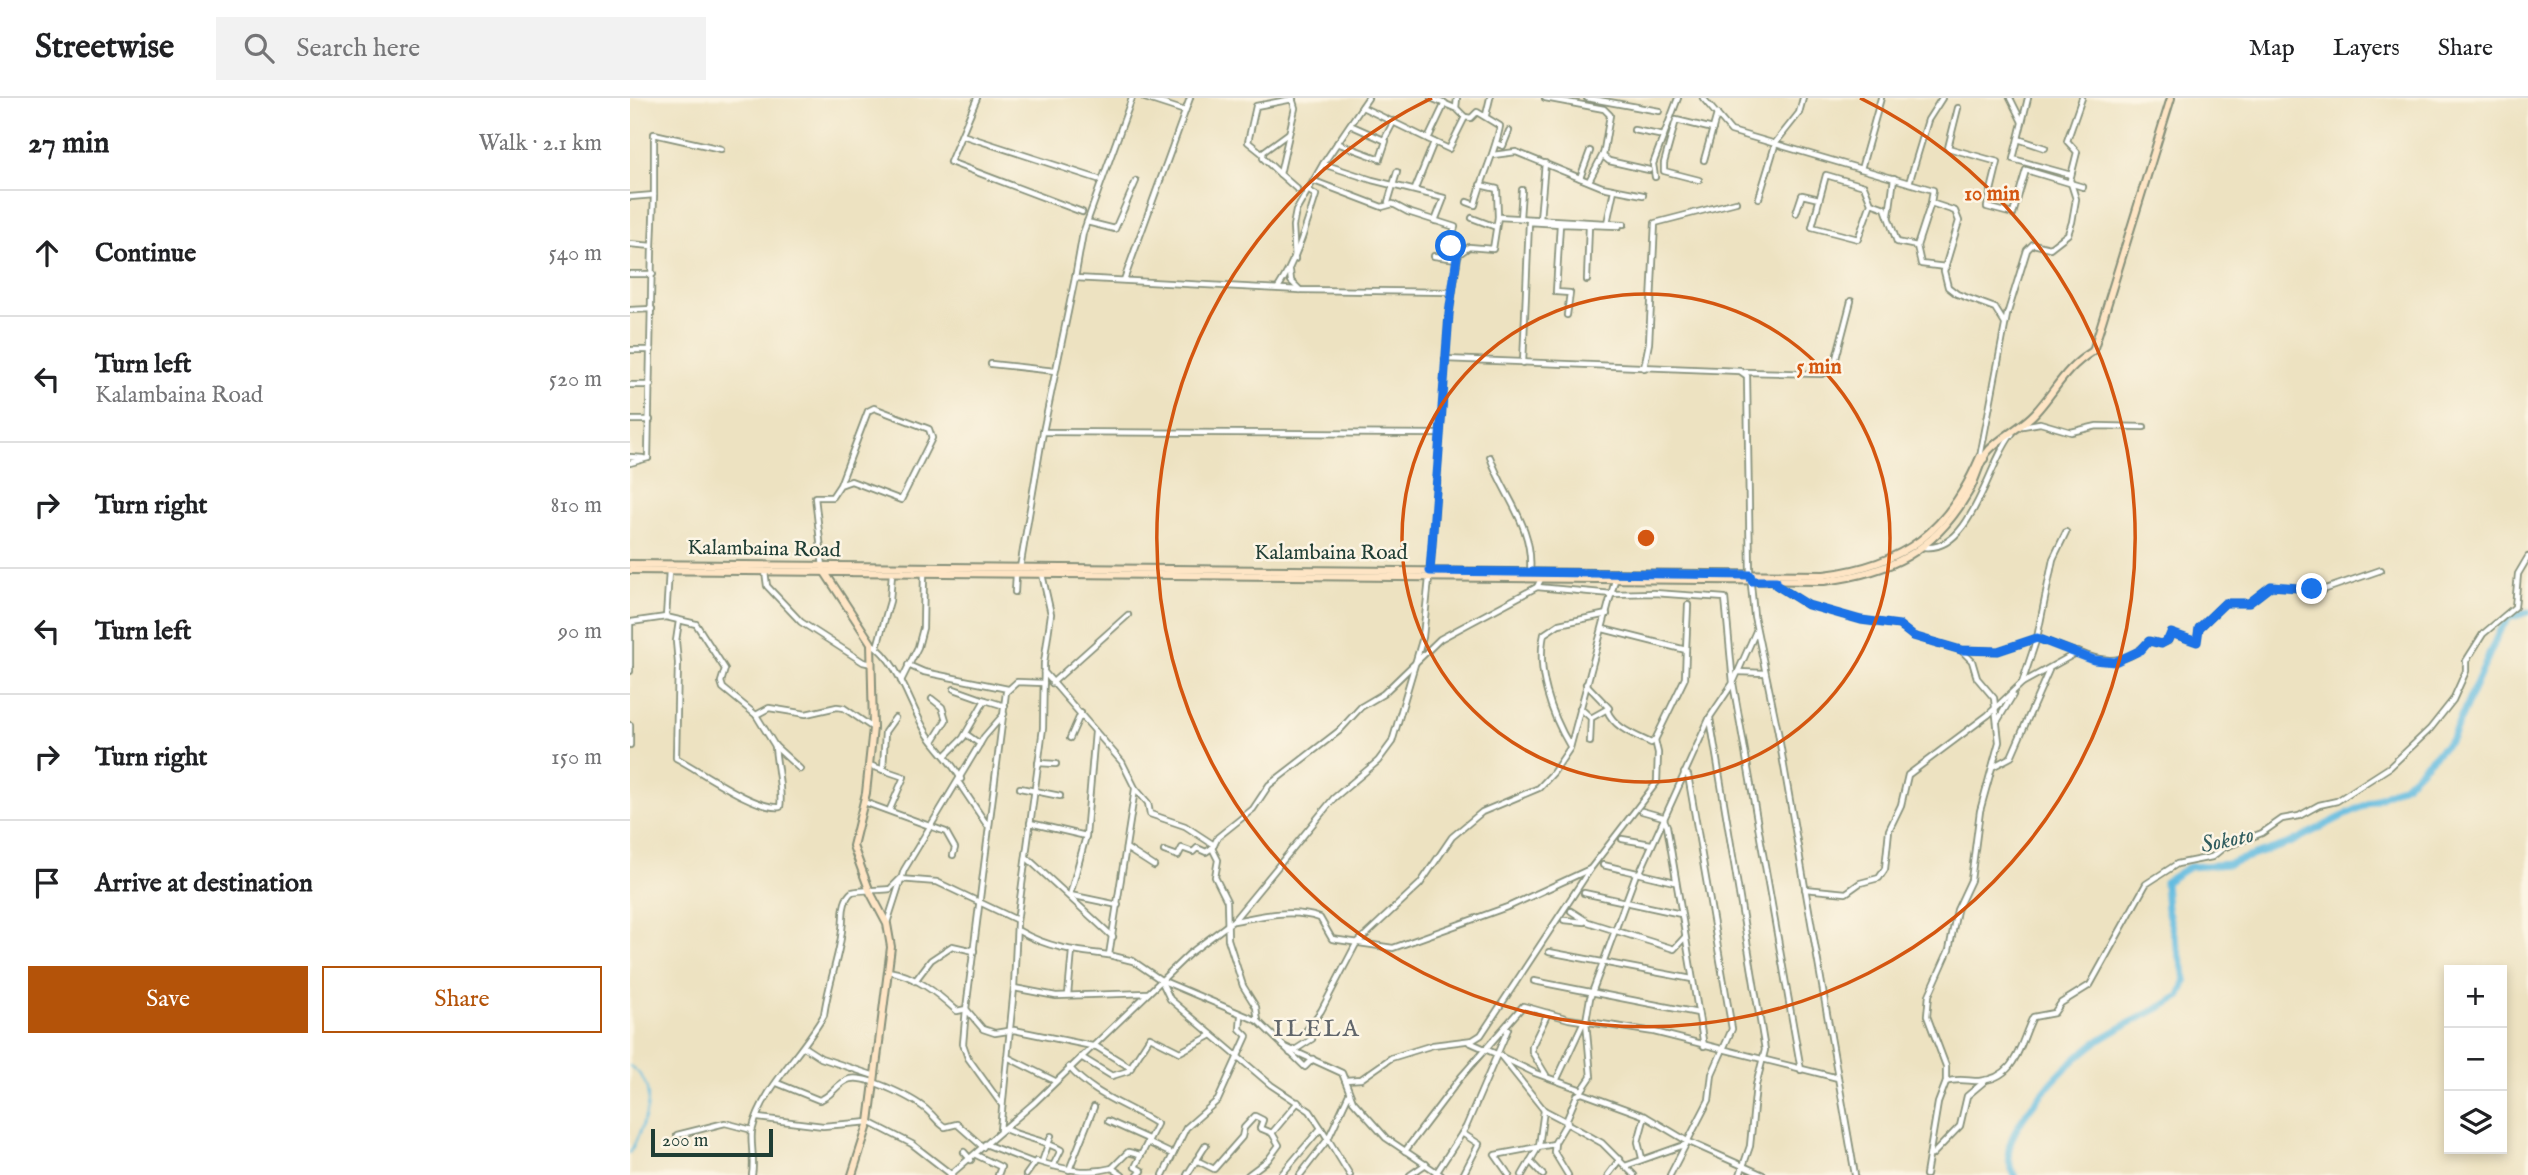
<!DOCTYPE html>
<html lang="en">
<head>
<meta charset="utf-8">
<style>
  body { margin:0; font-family:"IM FELL English",serif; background:#f2f2f2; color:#202124 }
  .controls { position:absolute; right:21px; bottom:21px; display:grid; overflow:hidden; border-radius:0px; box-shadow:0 4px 10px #0003 }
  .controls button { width:63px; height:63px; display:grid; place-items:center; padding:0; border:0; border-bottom:2px solid #e0e0e0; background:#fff; color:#202124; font:35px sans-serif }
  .scale { position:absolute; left:21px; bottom:18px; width:122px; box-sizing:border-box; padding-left:7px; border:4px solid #1f3d34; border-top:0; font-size:19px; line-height:24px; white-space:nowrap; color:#1f3d34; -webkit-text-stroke:5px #fcf5e5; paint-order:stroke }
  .stop { position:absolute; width:21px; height:21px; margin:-16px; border:5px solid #1a73e8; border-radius:50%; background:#fff }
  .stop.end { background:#1a73e8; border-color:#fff; box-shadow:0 2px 7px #0008 }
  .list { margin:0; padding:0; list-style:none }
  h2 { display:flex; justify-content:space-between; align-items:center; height:91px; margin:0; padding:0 28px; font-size:30px }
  h2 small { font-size:23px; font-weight:400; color:#757577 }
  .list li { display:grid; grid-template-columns:46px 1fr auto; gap:21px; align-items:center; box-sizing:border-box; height:126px; padding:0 28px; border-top:2px solid #e0e0e0 }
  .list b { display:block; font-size:26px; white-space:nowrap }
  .list p { margin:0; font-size:23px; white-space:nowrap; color:#757577 }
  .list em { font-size:23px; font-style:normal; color:#757577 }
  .actions { display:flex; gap:14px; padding:21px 28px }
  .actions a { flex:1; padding:16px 0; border:2px solid #b45309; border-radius:0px; text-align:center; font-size:24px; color:#b45309 }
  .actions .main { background:#b45309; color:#fff }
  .icon { flex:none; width:38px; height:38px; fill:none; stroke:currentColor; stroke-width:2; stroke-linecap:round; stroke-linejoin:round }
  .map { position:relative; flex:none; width:1898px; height:1077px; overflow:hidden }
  header { display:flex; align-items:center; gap:42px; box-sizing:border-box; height:98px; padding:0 35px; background:#fff; border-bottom:2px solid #e0e0e0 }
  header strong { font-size:33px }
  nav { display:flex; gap:38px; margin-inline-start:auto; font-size:24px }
  .search { width:490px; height:63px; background:#f2f2f2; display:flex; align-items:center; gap:18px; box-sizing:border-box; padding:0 24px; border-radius:0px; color:#757577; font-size:26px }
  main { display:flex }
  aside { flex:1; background:#fff }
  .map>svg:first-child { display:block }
</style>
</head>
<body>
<header>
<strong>Streetwise</strong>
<div class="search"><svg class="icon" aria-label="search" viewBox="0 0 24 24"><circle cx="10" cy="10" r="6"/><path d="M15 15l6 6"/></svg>Search here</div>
<nav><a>Map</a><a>Layers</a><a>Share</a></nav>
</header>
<main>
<aside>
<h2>27 min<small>Walk · 2.1 km</small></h2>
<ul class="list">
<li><svg class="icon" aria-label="ahead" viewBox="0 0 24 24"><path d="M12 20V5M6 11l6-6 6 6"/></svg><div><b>Continue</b></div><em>540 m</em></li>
<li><svg class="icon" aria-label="left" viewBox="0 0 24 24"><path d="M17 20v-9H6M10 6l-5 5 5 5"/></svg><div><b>Turn left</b><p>Kalambaina Road</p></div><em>520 m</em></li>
<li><svg class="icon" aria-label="right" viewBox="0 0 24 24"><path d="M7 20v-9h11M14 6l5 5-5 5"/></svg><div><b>Turn right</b></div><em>810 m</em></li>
<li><svg class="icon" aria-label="left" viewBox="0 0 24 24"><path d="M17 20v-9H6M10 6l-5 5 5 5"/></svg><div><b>Turn left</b></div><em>90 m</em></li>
<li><svg class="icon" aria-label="right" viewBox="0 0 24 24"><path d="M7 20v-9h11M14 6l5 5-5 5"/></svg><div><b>Turn right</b></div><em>150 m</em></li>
<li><svg class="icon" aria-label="arrive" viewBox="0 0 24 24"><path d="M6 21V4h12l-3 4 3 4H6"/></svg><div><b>Arrive at destination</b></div></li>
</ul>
<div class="actions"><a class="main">Save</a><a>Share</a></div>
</aside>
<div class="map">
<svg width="1898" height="1077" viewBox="0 0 1898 1077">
  <rect width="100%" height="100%" fill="#fcf5e5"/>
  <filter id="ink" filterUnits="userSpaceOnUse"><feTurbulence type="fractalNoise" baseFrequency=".0143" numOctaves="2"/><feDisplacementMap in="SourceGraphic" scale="14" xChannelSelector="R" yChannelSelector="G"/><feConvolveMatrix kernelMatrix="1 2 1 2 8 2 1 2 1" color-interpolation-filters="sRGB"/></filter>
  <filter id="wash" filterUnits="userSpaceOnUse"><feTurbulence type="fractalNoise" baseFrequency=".00686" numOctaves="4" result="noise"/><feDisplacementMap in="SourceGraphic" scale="28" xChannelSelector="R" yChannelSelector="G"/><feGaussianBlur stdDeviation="1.57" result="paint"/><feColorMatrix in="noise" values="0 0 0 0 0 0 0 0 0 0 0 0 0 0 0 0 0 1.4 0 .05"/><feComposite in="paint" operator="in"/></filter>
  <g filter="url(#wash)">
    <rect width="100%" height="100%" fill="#ede2c1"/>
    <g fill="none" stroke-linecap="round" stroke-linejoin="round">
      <path stroke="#63bce0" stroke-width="2" d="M0 968C33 989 13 1029 0 1055"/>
      <path stroke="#63bce0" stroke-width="7" d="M1385 1077C1381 1070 1377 1059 1379 1051 1384 1020 1436 967 1461 948 1488 928 1522 916 1550 898L1556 881 1537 811 1535 784 1559 769 1598 766 1660 745 1776 686 1822 640 1870 532 1879 520 1898 514"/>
    </g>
  </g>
  <g filter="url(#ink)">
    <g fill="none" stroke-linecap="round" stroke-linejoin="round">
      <defs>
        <g id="street">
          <path d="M347 0 320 64 452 114"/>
          <path d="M515 0 555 13"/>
          <path d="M662 0 665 10 650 76 667 91"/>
          <path d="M801 0 827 11 835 19"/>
          <path d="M915 0 974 11 980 17 973 58 979 63 1019 72"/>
          <path d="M957 0 1029 13"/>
          <path d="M1073 0 1101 33 1303 92 1301 105 1325 113 1329 123 1314 173 1318 189 1327 196 1365 210 1375 226"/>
          <path d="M1380 0 1392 24"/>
          <path d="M1398 0 1388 41 1415 50"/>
          <path d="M732 9 804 44"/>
          <path d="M826 10 827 0"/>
          <path d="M1328 10 1318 50 1368 64 1357 109 1383 116 1396 72 1453 89"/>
          <path d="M856 17 860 0"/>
          <path d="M835 19 841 20 847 14 870 28C865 55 852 79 845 107L837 104"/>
          <path d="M1004 32 1034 38"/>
          <path d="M332 37 468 81"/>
          <path d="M798 41 815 5"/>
          <path d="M1388 41 1383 61 1441 77"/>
          <path d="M754 42 764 23"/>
          <path d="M707 45 750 61 756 43 720 27"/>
          <path d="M868 46 873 48 879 33"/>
          <path d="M633 56 618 44 626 8 663 1"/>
          <path d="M863 57 886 54 972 89 1013 97"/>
          <path d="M1074 62 1087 16"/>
          <path d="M693 66 742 82 814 100 805 123"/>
          <path d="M1231 71 1251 0"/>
          <path d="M650 76 633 60V54L659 35"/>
          <path d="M1025 79 1023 66 1048 0"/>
          <path d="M950 80 960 53"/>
          <path d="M1069 82 1034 73V65L1046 22 1083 31"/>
          <path d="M959 83 973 56"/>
          <path d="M1279 85 1298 22 1312 0"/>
          <path d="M785 91 804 44 819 51 835 19"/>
          <path d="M24 97V36L91 51"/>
          <path d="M0 99 24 97 22 148"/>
          <path d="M1129 100 1146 44 1169 15 1173 0"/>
          <path d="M758 104 767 74"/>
          <path d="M1241 105 1228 141 1182 129 1196 77 1234 88 1241 105 1255 110 1267 144 1287 148 1291 166 1316 169"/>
          <path d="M1166 115 1172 97 1189 101"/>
          <path d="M1259 117 1264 80"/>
          <path d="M868 119 994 126"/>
          <path d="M842 120 866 129"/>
          <path d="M890 120 892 92"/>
          <path d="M910 121 915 65"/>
          <path d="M457 124 485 131 506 83"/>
          <path d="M977 125 984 92"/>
          <path d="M0 146 22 148 18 360"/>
          <path d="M1287 148 1301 105"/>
          <path d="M829 156 839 149 863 151 868 119 867 91 850 87"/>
          <path d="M804 158 827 161"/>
          <path d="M665 161 663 128 666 113 693 66 738 0"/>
          <path d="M660 173 661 183 670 192"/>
          <path d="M0 176H23"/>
          <path d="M445 180 453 135 502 0"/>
          <path d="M494 182 560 0"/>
          <path d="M957 182 959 127"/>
          <path d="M648 190C666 162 676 129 686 97L679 93"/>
          <path d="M0 212 22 211"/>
          <path d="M937 217 940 195 926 194 930 126 989 128"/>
          <path d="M0 252H21"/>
          <path d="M815 261 1110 273 1117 278 1120 476 1124 518 1148 634 1225 1077"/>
          <path d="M893 265 899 124 930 126"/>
          <path d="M361 266 425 273"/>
          <path d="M1014 270 1019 245 1025 125 1106 104"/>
          <path d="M1115 274 1192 276 1203 272 1221 203"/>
          <path d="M0 287H21"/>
          <path d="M0 322H20"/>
          <path d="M1393 328 1410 325 1441 334 1467 328 1514 329"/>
          <path d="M413 334 810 336"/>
          <path d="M0 359 13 360"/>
          <path d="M860 359C874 399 904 428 900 474"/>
          <path d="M1350 359 1377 217 1397 152 1403 146 1420 150 1438 136 1442 124 1446 101 1440 82 1447 54 1437 43 1452 0"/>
          <path d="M0 365 18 360"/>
          <path d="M1294 449C1342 455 1358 364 1382 336"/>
          <path d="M193 469 185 399H202L210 387 221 383 271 402 302 340 299 331 244 310 238 313 210 387"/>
          <path d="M390 470 413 334 445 180 670 192 821 194"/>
          <path d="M39 473 36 519 66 526 95 571 91 584 93 590 126 617 145 648 170 671"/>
          <path d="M135 473 137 488 171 524 233 564 242 566"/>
          <path d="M1145 481 1146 487 1178 507 1231 522 1269 527 1283 538 1331 552 1368 553 1407 540 1423 461 1436 434"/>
          <path d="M907 489 982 496 1024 495 1095 500 1103 585 1080 619 1010 774 1006 776 960 900 956 923 961 979 950 995"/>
          <path d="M385 494 386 476"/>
          <path d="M49 523 46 543 48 565 46 660C71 673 125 712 150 709 153 694 146 666 145 648"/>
          <path d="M0 524V573"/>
          <path d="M1 524 36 519"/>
          <path d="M1126 533 1103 585 1171 972"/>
          <path d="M241 545C271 565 279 608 298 637 309 653 322 664 331 681"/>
          <path d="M247 549 260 503 262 475"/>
          <path d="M1056 552 1058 507"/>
          <path d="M278 567 294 574 378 591"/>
          <path d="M414 574 492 664 505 690 518 705 520 716 555 728 584 747 588 739 623 711 639 687 709 633 731 609 753 596 810 541 907 489 911 481"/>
          <path d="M1108 574 1135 575"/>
          <path d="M271 583 288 549 293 530 294 474"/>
          <path d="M422 585 498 517"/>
          <path d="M1392 585 1407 540 1445 554"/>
          <path d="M956 586 979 610 961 620"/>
          <path d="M324 591 355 602"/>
          <path d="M302 601 312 609 316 622 303 643"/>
          <path d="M950 610 961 620 960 644"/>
          <path d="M977 612C984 630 1005 637 1021 645L1025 642"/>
          <path d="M126 617 139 610 176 616 207 609 214 610 243 630"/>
          <path d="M1080 620 1135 952 1126 987 1120 1048 1110 1077"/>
          <path d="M1368 622 1383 597"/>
          <path d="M0 627V647"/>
          <path d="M336 636 350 646"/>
          <path d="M440 640 451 615"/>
          <path d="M940 648C921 616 906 573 914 536L929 526 977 516"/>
          <path d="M316 657 333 640 355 602 375 608"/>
          <path d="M408 665 426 666"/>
          <path d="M239 667 274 679 260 711"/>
          <path d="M1364 668 1381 659 1419 572"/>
          <path d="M253 672 255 634 265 620"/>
          <path d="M329 685 357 727"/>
          <path d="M390 690 430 698"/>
          <path d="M234 704 316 734 325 750 323 757"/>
          <path d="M1012 713 1033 719 1037 728 1074 948"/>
          <path d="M400 725 456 738 465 634"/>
          <path d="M456 738 440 797 488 807"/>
          <path d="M992 741 1021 746"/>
          <path d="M584 747 582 750 588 762 585 779 597 803 598 841 613 888 626 909 628 923 675 969 683 961"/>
          <path d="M496 750 524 768"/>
          <path d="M534 753 548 758 552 750 563 754 567 750 576 754 582 750"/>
          <path d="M396 759 483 839"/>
          <path d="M973 767 1045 784"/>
          <path d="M1175 791 1216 795 1230 785 1249 780 1255 771 1259 732 1271 707 1278 677 1358 617 1392 585 1448 554C1474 566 1499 566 1519 543L1531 546 1538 543 1541 535 1567 544 1569 530 1595 505H1619L1641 488 1693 492 1751 472"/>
          <path d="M954 795 1051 816"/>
          <path d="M941 813 958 824 1044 851 1055 839"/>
          <path d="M934 822 954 824"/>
          <path d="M604 823C633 818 661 810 690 820L702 841 763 850 880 808 960 771"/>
          <path d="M257 825 274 772 354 639 374 616"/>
          <path d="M389 833C418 850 446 853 479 857L505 691"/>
          <path d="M919 854 1062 881"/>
          <path d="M479 857 503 863 531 882 628 923"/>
          <path d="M258 873C285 877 307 895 327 913L336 911 376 594 387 584 414 585"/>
          <path d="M531 882 540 901 641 987 680 1013 691 1030 651 1077"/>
          <path d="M285 883 301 862 322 848 344 853"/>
          <path d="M904 883 1068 915"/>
          <path d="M384 890 426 898 518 895"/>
          <path d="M438 897 442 853"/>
          <path d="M839 944 871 958 914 1012 909 1048 892 1077"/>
          <path d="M653 948 712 975 723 1003 756 1040 811 1077"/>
          <path d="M174 949 191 960 242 977"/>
          <path d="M660 955 682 941 676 933 691 913 726 846 790 786 822 739 852 714 909 690 923 675 940 650 985 482"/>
          <path d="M377 959 425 983"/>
          <path d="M451 959 482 978 498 973 520 939 550 954 582 937"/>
          <path d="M872 959 905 975 952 992"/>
          <path d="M439 969C463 997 497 1007 527 1026L505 1069 512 1073 508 1077"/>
          <path d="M916 977 902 954V948L918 915"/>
          <path d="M927 981 954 923"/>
          <path d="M715 982 731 981 761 960 803 947 843 942 851 937 961 770 1027 684 1028 655 1025 642 1055 580 1056 552 973 531"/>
          <path d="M1316 984C1327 980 1338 983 1349 983 1388 980 1389 946 1403 919L1424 915 1431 905 1460 887 1516 786 1547 766 1582 759 1593 750 1632 735 1652 721 1669 718 1689 707 1707 703 1760 669 1800 631 1823 602 1836 573V563L1853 536 1885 509 1888 476 1898 459"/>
          <path d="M147 985 189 1002C202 999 206 985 220 981 237 977 286 1001 299 1014 305 1019 308 1025 315 1029L327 1026 353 1049"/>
          <path d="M719 996 698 1041 720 1077"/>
          <path d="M372 1007 338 960 333 946 336 911 353 931 365 935 384 932 467 949 501 970"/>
          <path d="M128 1020 193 1028 239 1024 282 1046 322 1077"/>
          <path d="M478 1023 518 1041"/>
          <path d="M373 1030C392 1040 413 1041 431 1052L423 1068"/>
          <path d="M370 1032 384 890 387 824 413 630 414 565 421 516 412 476"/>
          <path d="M832 1035 849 1046 833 1077"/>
          <path d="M47 1037 95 1025 122 1032"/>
          <path d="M517 1044 542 1056"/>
          <path d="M925 1045 924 1054 938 1077"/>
          <path d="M355 1046 404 1065"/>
          <path d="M775 1053 831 979 893 908 939 921 1024 934 1208 980"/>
          <path d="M334 1054 341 1062"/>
          <path d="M346 1057 371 1069 368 1077"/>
          <path d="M1302 1057 1330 1028 1337 998 1356 982"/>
          <path d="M1012 1060 1008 1044 1015 1018"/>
          <path d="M566 1062 584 1071 612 1039 614 1030 625 1018 633 1022 630 1030 642 1035"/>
          <path d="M900 1063 913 1077"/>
          <path d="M412 1064 421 1038"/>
          <path d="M995 1068 1054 1047"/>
          <path d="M482 1070 498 1054 510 1057"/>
          <path d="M439 1072 464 1009"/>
          <path d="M122 1077C125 1061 120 1045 122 1033 132 990 173 955 194 917 198 884 212 854 213 819 213 811 215 799 222 794 226 792 253 792 260 791L270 781 307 784 387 822"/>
          <path d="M320 1077 404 1005 559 856 604 822 704 700 748 663 762 644 793 539 802 451 819 216 829 151 820 145 825 129 778 114 763 106 752 109 684 83"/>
          <path d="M396 1077 406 1063C432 1071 456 1077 482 1070L492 1077"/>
          <path d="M533 1077 556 1030 588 1002 617 938 610 931 611 918"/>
          <path d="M557 1077 576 1047"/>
          <path d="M618 1077 638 1062 649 1047 642 1035 668 1004"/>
          <path d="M670 1077 698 1041 691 1030"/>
          <path d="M780 1077 796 1066"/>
          <path d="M805 1077 836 1029 878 931"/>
          <path d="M879 1077 865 1057 924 1046 937 1024 914 1012"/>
          <path d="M978 1077 990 1061"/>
          <path d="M1004 1077 972 1045 938 1026 937 1021 947 997 952 995 1015 1018 1057 1043 1133 1077"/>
          <path d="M1040 1077 1079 1002 1082 976 1102 931 1058 677 1054 675"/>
          <path d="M1296 1077 1308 1005 1316 984V968L1297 918 1299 897 1319 852 1327 812 1341 782 1350 713 1369 644 1364 600 1347 580 1342 563 1331 552"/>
        </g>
        <g id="secondary">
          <path d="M0 466 1194 477C1274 467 1318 434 1350 359L1354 361"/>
          <path d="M0 472 1194 483C1259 475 1304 454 1338 395 1346 383 1349 362 1359 352 1372 338 1391 330 1405 315 1427 291 1433 272 1463 253L1541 0"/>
          <path d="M194 473 241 545 243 630 236 695 223 748 240 794 257 826 261 849 239 1024 222 1077"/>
        </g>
      </defs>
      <use href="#street" stroke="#86907a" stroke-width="8"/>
      <use href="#secondary" stroke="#86907a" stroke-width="10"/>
      <use href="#street" stroke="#fff" stroke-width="4.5"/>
      <use href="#secondary" stroke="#fee5c5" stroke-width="6"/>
    </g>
  </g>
  <g fill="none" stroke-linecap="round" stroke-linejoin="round" filter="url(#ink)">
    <path stroke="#1a73e8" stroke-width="9" d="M821 148 828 151 819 216 800 473 1120 477 1122 483H1146V487L1178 507 1231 522 1269 527 1283 538 1331 552 1368 553 1407 540 1464 562 1485 564 1511 552 1519 543 1531 546 1538 542 1541 535 1567 544 1569 530 1595 505H1619L1641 488 1682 491"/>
  </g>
  <g fill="none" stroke="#d45610" stroke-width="3.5">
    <circle cx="1016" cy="440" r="244"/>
    <path d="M1230 0A489 489 0 1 1 802 0"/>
  </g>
  <g text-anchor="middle" stroke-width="5" stroke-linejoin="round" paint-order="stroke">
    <g font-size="21" fill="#1f3d34" stroke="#fcf5e5">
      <text transform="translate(134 450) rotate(1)" y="7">Kalambaina Road</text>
      <text x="701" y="461">Kalambaina Road</text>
    </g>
    <g font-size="23" font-style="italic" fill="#305d5f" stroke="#fcf5e5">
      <text transform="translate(1597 741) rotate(-12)" y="8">Sokoto</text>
    </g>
    <g font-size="24" letter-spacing="2" fill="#61666b" stroke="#fcf5e5">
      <text x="687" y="938">ILELA</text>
    </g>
  </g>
  <circle cx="1016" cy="440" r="10" fill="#d45610" stroke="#fcf5e5" stroke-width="3.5"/>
  <g font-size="21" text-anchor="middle" font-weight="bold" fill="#d45610" stroke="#fcf5e5" stroke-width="5" stroke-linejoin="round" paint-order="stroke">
    <text x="1362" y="102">10 min</text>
    <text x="1189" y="275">5 min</text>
  </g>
</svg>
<div class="controls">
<button>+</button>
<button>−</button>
<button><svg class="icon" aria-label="layers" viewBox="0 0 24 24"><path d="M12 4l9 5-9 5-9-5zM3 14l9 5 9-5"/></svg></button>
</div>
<div class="scale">200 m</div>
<div class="stop" style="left:821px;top:148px"></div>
<div class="stop end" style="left:1682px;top:491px"></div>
</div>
</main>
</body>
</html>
